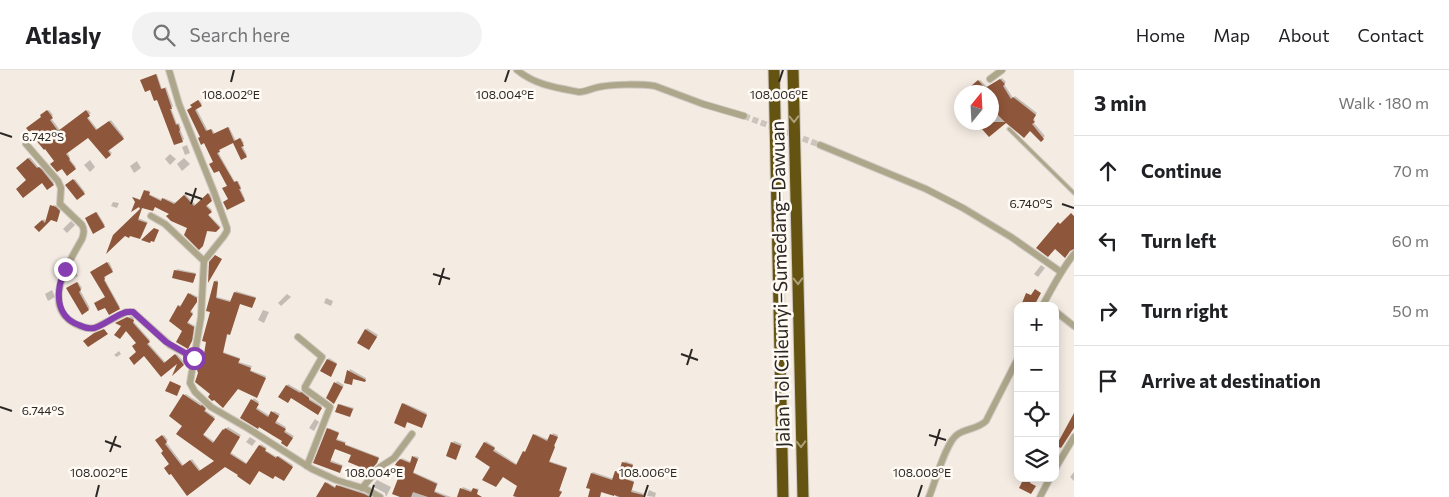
<!DOCTYPE html>
<html lang="en">
<head>
<meta charset="utf-8">
<style>
  body { margin:0; font-family:Commissioner,sans-serif; background:#f2f2f2; color:#202124 }
  .controls { position:absolute; right:15px; bottom:15px; display:grid; overflow:hidden; border-radius:10px; box-shadow:0 2px 12px #0003 }
  .controls button { width:45px; height:45px; display:grid; place-items:center; padding:0; border:0; border-bottom:1px solid #e0e0e0; background:#fff; color:#202124; font:25px sans-serif }
  .compass { position:absolute; left:954px; top:15px; width:45px; height:45px; border-radius:50%; background:#fff; box-shadow:0 2px 12px #0003; rotate:18deg }
  .stop { position:absolute; width:15px; height:15px; margin:-11px; border:4px solid #873eb1; border-radius:50%; background:#fff }
  .stop.end { background:#873eb1; border-color:#fff; box-shadow:0 1px 5px #0008 }
  .list { margin:0; padding:0; list-style:none }
  h2 { display:flex; justify-content:space-between; align-items:center; height:65px; margin:0; padding:0 20px; font-size:21px }
  h2 small { font-size:16px; font-weight:400; color:#757577 }
  .list li { display:grid; grid-template-columns:32px 1fr auto; gap:15px; align-items:center; box-sizing:border-box; height:70px; padding:0 20px; border-top:1px solid #e0e0e0 }
  .list b { display:block; font-size:19px; white-space:nowrap }
  .list em { font-size:16px; font-style:normal; color:#757577 }
  .icon { flex:none; width:28px; height:28px; fill:none; stroke:currentColor; stroke-width:2; stroke-linecap:round; stroke-linejoin:round }
  .map { position:relative; flex:none; width:1074px; height:427px; overflow:hidden }
  header { display:flex; align-items:center; gap:30px; box-sizing:border-box; height:70px; padding:0 25px; background:#fff; border-bottom:1px solid #e0e0e0 }
  header strong { font-size:24px }
  nav { display:flex; gap:28px; margin-inline-start:auto; font-size:18px }
  .search { width:350px; height:45px; background:#f2f2f2; display:flex; align-items:center; gap:12px; box-sizing:border-box; padding:0 18px; border-radius:28px; color:#757577; font-size:19px }
  main { display:flex }
  aside { flex:1; background:#fff }
  .map>svg:first-child { display:block }
</style>
</head>
<body>
<header>
<strong>Atlasly</strong>
<div class="search"><svg class="icon" aria-label="search" viewBox="0 0 24 24"><circle cx="10" cy="10" r="6"/><path d="M15 15l6 6"/></svg>Search here</div>
<nav><a>Home</a><a>Map</a><a>About</a><a>Contact</a></nav>
</header>
<main>
<div class="map">
<svg width="1074" height="427" viewBox="0 0 1074 427">
  <rect width="100%" height="100%" fill="#f4ece3"/>
  <g fill="#0003">
    <path d="M157 4 162 19 166 17 173 36 171 38 177 54 179 53 181 58 180 59 184 69 182 71 158 28 142 10Z"/>
    <path d="M1002 8 1006 12 1004 14 1013 28 1015 26 1037 43 1033 48 1035 50 1033 52 1045 66 1041 70 1030 59 1006 51 989 66 992 52V22H965L980 10 987 17Z"/>
    <path d="M962 25V33L960 35 956 30Z"/>
    <path d="M199 30 202 34 196 38 208 61 212 59 215 64 229 57 236 71 241 68 244 73 242 75 247 85 246 86 233 72 219 79 220 80 218 82 235 112 238 111 241 117 240 118 245 129 244 130 229 129 228 116 201 67 193 34Z"/>
    <path d="M49 40 53 45 51 48 60 60 88 40 91 43 87 46 98 60 111 50 124 67 108 79 112 83 106 88 88 66 67 82 70 87 69 88 76 97 67 104 55 91 42 45Z"/>
    <path d="M187 75 190 83 185 85 182 77Z"/>
    <path d="M170 84 176 89 170 95 165 89Z"/>
    <path d="M30 87 39 98 40 97 43 99 54 113 48 119 42 112 28 110 18 98Z"/>
    <path d="M184 88 190 94 182 101 177 94Z"/>
    <path d="M90 90 95 97 90 102 84 95Z"/>
    <path d="M137 91 141 98 134 103 130 96Z"/>
    <path d="M75 109 85 122 78 128 67 115Z"/>
    <path d="M147 120 150 121 149 124 162 130 164 128 176 133 185 124 196 135 210 123 212 129 206 134 212 140 208 144 221 157 216 161 208 159 204 173 199 178 189 158 171 143 155 136 143 137 142 139 133 127 142 130Z"/>
    <path d="M113 132 119 133 117 138 111 136Z"/>
    <path d="M53 135 58 136 61 139 58 149 57 150 51 149 39 160 36 157 44 149 47 152Z"/>
    <path d="M142 139 138 148 148 152 141 167 124 165H115Z"/>
    <path d="M97 142 105 155 93 162 87 147Z"/>
    <path d="M71 151 75 155 67 163 63 159Z"/>
    <path d="M109 192 113 200 105 205 106 207 104 208 120 237 119 238 92 201Z"/>
    <path d="M1041 195 1045 198 1038 207 1034 204Z"/>
    <path d="M177 199 196 203 194 210 193 212 174 207Z"/>
    <path d="M75 201 78 206 72 209 70 206 71 203Z"/>
    <path d="M216 210 218 211 217 227 232 231 236 221 256 227 252 237 240 233 231 262 230 264 228 263 223 282 240 288 239 292 252 296 250 300 266 306 257 326 238 318 212 324 201 284 203 283H205L215 212Z"/>
    <path d="M78 212 82 218 80 220 90 238 82 243 69 217Z"/>
    <path d="M52 220 55 227 48 231 45 224Z"/>
    <path d="M190 223 198 227 191 241 193 242 188 252 195 256 193 269 189 276 183 261 179 236 180 235 182 236Z"/>
    <path d="M287 224 291 227 281 236 278 233Z"/>
    <path d="M326 228 333 231 331 236 324 233Z"/>
    <path d="M263 240 269 242 264 253 258 250Z"/>
    <path d="M131 246 134 248 133 251 150 270 148 273 166 293 177 284 185 293 175 301 180 290 161 305 145 284 138 282 137 273 123 256 117 253Z"/>
    <path d="M367 258 378 265 370 278 366 260Z"/>
    <path d="M119 281 121 284 117 287 114 285Z"/>
    <path d="M329 288 337 293 331 306 328 289Z"/>
    <path d="M350 299 366 308V309L364 311 354 308 351 314 345 312Z"/>
    <path d="M337 311 344 315 335 331 328 328Z"/>
    <path d="M288 314 302 322 303 321 310 327 309 328 322 336 319 342 291 327H280Z"/>
    <path d="M186 324 203 335H204L206 337 205 340 215 347 203 364 215 372 224 360 228 357 241 365 230 382 248 394 261 374 267 378 265 380 277 387 279 386 293 395 285 408 259 400 240 404 225 396 187 424 165 381 157 371 164 365 168 370 166 372 184 396 192 389 201 401 215 391 183 355 184 325Z"/>
    <path d="M254 328 259 332 256 337 270 346 274 341 280 344 276 351 286 357 284 360 294 366 288 374 272 364 241 347Z"/>
    <path d="M404 333 427 343 423 355 408 351 405 356 403 334Z"/>
    <path d="M340 334 354 338 350 346 339 335Z"/>
    <path d="M315 349 319 352 314 361 309 358Z"/>
    <path d="M329 358 339 362 337 369 346 372 345 374 379 387 378 390 369 400 352 384 335 378 330 390 343 395 341 400 315 393Z"/>
    <path d="M553 363 558 365 554 375 555 376 549 391 567 397 559 420 562 421 559 427H514L519 415 492 396 485 373 486 371 495 377 494 379 518 395 524 382 526 381 535 364 549 370Z"/>
    <path d="M250 367 256 371 252 376 246 372Z"/>
    <path d="M454 371 462 374 457 387 452 373Z"/>
    <path d="M414 386 419 387 413 402 438 413 435 421 451 427H404V397L398 393 402 388 411 392Z"/>
    <path d="M625 391 633 394 628 409 634 411 632 420 645 424 644 427H616L617 426 602 421 600 427H589L592 418 588 417 592 403 593 402 614 409 616 401 618 400 621 401Z"/>
    <path d="M1074 402V411L1070 407Z"/>
    <path d="M377 410 391 417 386 427 385 423 372 416Z"/>
    <path d="M327 412 337 418 339 415 365 423 373 427H322Z"/>
    <path d="M463 417 473 421 475 418 479 419 476 425 481 427H458Z"/>
    <path d="M649 420 656 423 655 427 647 426Z"/>
  </g>
  <g fill="#8e563a">
    <path d="M156 4 161 19 165 18 172 39H170L176 55 178 54 180 60 179 61 183 72 174 75 157 30 154 31 150 20 145 22 140 10Z"/>
    <path d="M1000 9 1005 14 1003 16 1011 29 1013 27 1036 45 1033 50 1035 52 1032 54 1044 69 1041 72 1030 61 1024 68 1006 53 989 67 981 58 983 56 980 52H1005L992 39V22H964L978 10 985 18Z"/>
    <path d="M198 30 202 36 195 40 206 61 211 59 213 64 228 57 234 71 240 68 244 76 241 77 247 87 241 90 233 73 219 80 220 82 217 83 234 112 237 111 241 119H239L245 131 227 140 223 132 228 129 222 118 227 116 219 101 214 103 209 94 213 92 204 73 201 75 198 68 200 67 187 40 192 37 190 35Z"/>
    <path d="M47 40 53 48 50 50 58 61 86 40 90 46 87 48 96 60 109 51 124 69 108 81 111 85 106 89 88 68 66 84 70 89 69 90 76 99 67 106 62 99 57 102 50 94 54 91 45 79 44 80 26 58 41 47 40 45Z"/>
    <path d="M28 88 37 98 39 97 42 100 54 115 47 120 42 113 23 128 16 119 26 110 16 98Z"/>
    <path d="M73 109 85 124 77 130 65 115Z"/>
    <path d="M144 120 150 122 149 125 161 131 162 128 174 134 184 125 194 136 208 123 212 131 206 136 212 142 208 145 220 158 216 162 207 161 203 176 199 180 184 165 187 158 171 151 166 146 169 144 155 137 153 141 142 138 138 150 147 153 140 169 130 166 129 168 125 166 106 184 113 165 140 139 139 137 131 142 135 132 132 127 140 130Z"/>
    <path d="M50 135 56 137 60 141 57 152 51 150 39 162 34 157 42 150 45 153Z"/>
    <path d="M96 142 105 157 93 164 85 148Z"/>
    <path d="M1071 143 1074 146V179L1070 181 1065 188 1055 179 1048 187 1036 178 1058 152 1060 154Z"/>
    <path d="M154 158 159 160 154 172 151 171 150 173 141 170Z"/>
    <path d="M215 185 222 189 208 213 209 192Z"/>
    <path d="M107 192 113 202 104 207 105 209 104 210 120 239 109 245 105 238 98 241 94 233 105 227 90 202Z"/>
    <path d="M174 200 196 204 193 213 172 208Z"/>
    <path d="M214 211 218 212 216 228 230 232 234 222 256 228 252 238 240 234 230 265 227 264 223 283 240 289 238 293 251 298 250 301 266 308 257 328 238 319 223 338 214 330 212 331 208 327 210 324 195 312 198 303 197 300 202 294 198 293 200 283 204 284 206 272 202 271 210 242 206 241Z"/>
    <path d="M77 212 81 220 79 222 89 240 82 245 66 218Z"/>
    <path d="M1035 219 1041 223 1034 236H1028L1022 233 1026 223 1031 225Z"/>
    <path d="M188 223 197 228V232L190 242 193 244 187 253 194 257 192 271 188 279 176 272 182 261 169 251 178 235 180 237Z"/>
    <path d="M127 247 134 250 133 253 150 272 147 274 164 293 175 284 184 295 172 306 177 294 161 307 144 286 134 295 129 288 136 282 132 276 136 273 126 261 120 269 114 265 121 256 115 253Z"/>
    <path d="M104 259 108 264 88 277 83 271 94 263Z"/>
    <path d="M365 259 377 267 369 280 357 273Z"/>
    <path d="M327 289 337 294 331 307 320 301Z"/>
    <path d="M347 300 366 310 365 312 353 309 352 315 344 313Z"/>
    <path d="M170 311 181 316 177 326 165 321Z"/>
    <path d="M334 312 343 317 334 334 326 328Z"/>
    <path d="M286 315 300 323 301 322 309 328V330L322 338 318 345 291 328 288 333 278 327Z"/>
    <path d="M183 324 201 336 202 335 206 339 204 341 215 349 203 365 213 373 223 359 224 360 225 358 240 367 230 384 246 394 259 375 266 379 265 381 276 388 277 386 293 397 284 411 275 406 273 409 259 401 250 415 237 406 238 405 225 397 187 426 171 404 169 405 164 398 169 394 161 383 163 381 155 370 162 365 167 372 165 374 182 396 190 390 199 401 214 391 176 364 182 356 169 346Z"/>
    <path d="M251 329 259 334 256 339 268 347 271 341 279 346 275 353 286 359 284 362 293 368 287 377 281 373 282 371 272 365 259 357 258 359 240 348Z"/>
    <path d="M402 333 427 345 422 358 407 352 405 358 394 353Z"/>
    <path d="M338 334 353 339 350 347 335 342Z"/>
    <path d="M1074 343V358L1061 378 1056 376Z"/>
    <path d="M327 358 339 363 336 370 345 373V375L379 388 377 393 370 401 348 392 351 385 335 379 330 392 342 396 340 403 313 393Z"/>
    <path d="M533 364 547 371 550 364 558 367 554 376 555 377 549 392 567 398 559 421 562 422 559 427H517L513 426 517 416 503 407 496 417 482 410 490 397 475 387 484 372 495 378 493 381 516 395 523 381 525 382Z"/>
    <path d="M451 372 461 376 456 390 446 386Z"/>
    <path d="M412 386 418 389 413 403 437 414 434 422 446 427H428L413 422 411 427H400L392 424 402 398 395 395 397 392 400 389 410 393Z"/>
    <path d="M622 392 633 395 628 410 634 412 631 422 643 425V427H620L614 425V426L601 422 600 427H588L590 419 586 418 591 403 612 410 615 401 619 402Z"/>
    <path d="M1024 408H1032L1030 413 1036 416 1031 424 1019 418Z"/>
    <path d="M325 412 335 418 336 415 364 424 370 427H316Z"/>
    <path d="M460 418 471 422 473 418 478 420 477 424 482 427H457Z"/>
  </g>
  <g fill="none" stroke-linecap="round" stroke-linejoin="round">
    <path stroke="#ccc5bd" stroke-width="6" stroke-dasharray="6 3" stroke-linecap="butt" d="M744 46 820 75"/>
    <defs>
      <path id="lane" d="M1009 59 1074 123"/>
      <g id="street">
        <path d="M169 0 179 34 214 122 227 158V161L224 166 204 191 201 247 190 313 195 322 211 337 249 359 312 399 336 410 366 419 380 427"/>
        <path d="M517 0C535 15 557 18 579 22 586 22 592 18 599 17 613 14 641 14 655 16L703 34 744 46"/>
        <path d="M990 9 1002 0"/>
        <path d="M26 74 58 111 61 118 60 134 82 155C85 160 84 164 82 169 70 190 44 230 69 250 76 255 86 259 95 258L126 242H133L170 275 194 288"/>
        <path d="M820 75 926 119 963 138 1011 167 1061 202"/>
        <path d="M151 146 165 154 204 191"/>
        <path d="M1048 236 1044 233C1053 216 1062 199 1074 184"/>
        <path d="M1055 241 1074 256"/>
        <path d="M298 267 322 287 305 317V319L330 337 307 396"/>
        <path d="M1055 399 1074 367"/>
        <path d="M362 418 380 397 394 388 412 364"/>
        <path d="M929 427C935 413 946 371 958 364 967 358 978 359 986 351L1018 288"/>
        <path d="M1040 427 1050 408"/>
      </g>
      <g id="highway">
        <path d="M774 0 783 427"/>
        <path d="M793 0 803 427"/>
      </g>
    </defs>
    <use href="#lane" stroke="#d0c9c1" stroke-width="5"/>
    <use href="#street" stroke="#d0c9c1" stroke-width="8"/>
    <use href="#highway" stroke="#d0c9c1" stroke-width="13"/>
    <use href="#lane" stroke="#ada68b" stroke-width="3"/>
    <use href="#street" stroke="#ada68b" stroke-width="6"/>
    <use href="#highway" stroke="#655411" stroke-width="11"/>
  </g>
  <defs><path id="oneway-chevron" d="M-2-3.5L2.5 0L-2 3.5" fill="none" stroke-width="1.6" stroke-linecap="round" stroke-linejoin="round" transform="scale(1.25)"/></defs>
  <g stroke="#aa9f77">
    <use href="#oneway-chevron" transform="translate(794 49) rotate(89)"/>
    <use href="#oneway-chevron" transform="translate(798 211) rotate(89)"/>
    <use href="#oneway-chevron" transform="translate(801 374) rotate(89)"/>
  </g>
  <g fill="none" stroke-linecap="round" stroke-linejoin="round">
    <path stroke="#873eb1" stroke-width="6" d="M65 199C56 219 54 246 79 255 83 257 90 259 94 258 107 255 119 240 133 242L166 272 194 288"/>
  </g>
  <path fill="none" stroke="#2a2724" stroke-width="2" d="M231 12 234 0M505 12 509 0M779 12 783 0M0 63 12 67M185 123 202 129M191 134 196 118M1062 134 1074 138M433 204 450 209M439 215 444 198M681 284 698 290M687 295 692 279M0 337 12 341M929 365 946 370M105 371 121 377M935 376 940 359M110 382 116 366M96 427 99 415M370 427 374 415M644 427 648 415M918 427 922 415"/>
  <g text-anchor="middle" stroke-width="5" stroke-linejoin="round" paint-order="stroke">
    <g font-size="19" fill="#2a2724" stroke="#fffaf4">
      <text transform="translate(780 214) rotate(-91)" y="7">Jalan Tol Cileunyi–Sumedang–Dawuan</text>
    </g>
  </g>
  <g font-size="12" text-anchor="middle" fill="#2a2724" stroke="#fffaf4" stroke-width="5" stroke-linejoin="round" paint-order="stroke">
    <text x="231" y="29">108.002°E</text>
    <text x="505" y="29">108.004°E</text>
    <text x="779" y="29">108.006°E</text>
    <text x="43" y="71">6.742°S</text>
    <text x="1031" y="138">6.740°S</text>
    <text x="43" y="345">6.744°S</text>
    <text x="99" y="407">108.002°E</text>
    <text x="374" y="407">108.004°E</text>
    <text x="648" y="407">108.006°E</text>
    <text x="922" y="407">108.008°E</text>
  </g>
</svg>
<div class="controls">
<button>+</button>
<button>−</button>
<button><svg class="icon" aria-label="locate" viewBox="0 0 24 24"><circle cx="12" cy="12" r="6"/><path d="M12 2v4M12 18v4M2 12h4M18 12h4"/></svg></button>
<button><svg class="icon" aria-label="layers" viewBox="0 0 24 24"><path d="M12 4l9 5-9 5-9-5zM3 14l9 5 9-5"/></svg></button>
</div>
<svg class="compass" viewBox="-18 -18 36 36"><path d="M0-13l5 13h-10z" fill="#e53935"/><path d="M0 13l5-13h-10z" fill="#757577"/></svg>
<div class="stop" style="left:194px;top:288px"></div>
<div class="stop end" style="left:65px;top:199px"></div>
</div>
<aside>
<h2>3 min<small>Walk · 180 m</small></h2>
<ul class="list">
<li><svg class="icon" aria-label="ahead" viewBox="0 0 24 24"><path d="M12 20V5M6 11l6-6 6 6"/></svg><div><b>Continue</b></div><em>70 m</em></li>
<li><svg class="icon" aria-label="left" viewBox="0 0 24 24"><path d="M17 20v-9H6M10 6l-5 5 5 5"/></svg><div><b>Turn left</b></div><em>60 m</em></li>
<li><svg class="icon" aria-label="right" viewBox="0 0 24 24"><path d="M7 20v-9h11M14 6l5 5-5 5"/></svg><div><b>Turn right</b></div><em>50 m</em></li>
<li><svg class="icon" aria-label="arrive" viewBox="0 0 24 24"><path d="M6 21V4h12l-3 4 3 4H6"/></svg><div><b>Arrive at destination</b></div></li>
</ul>
</aside>
</main>
</body>
</html>
